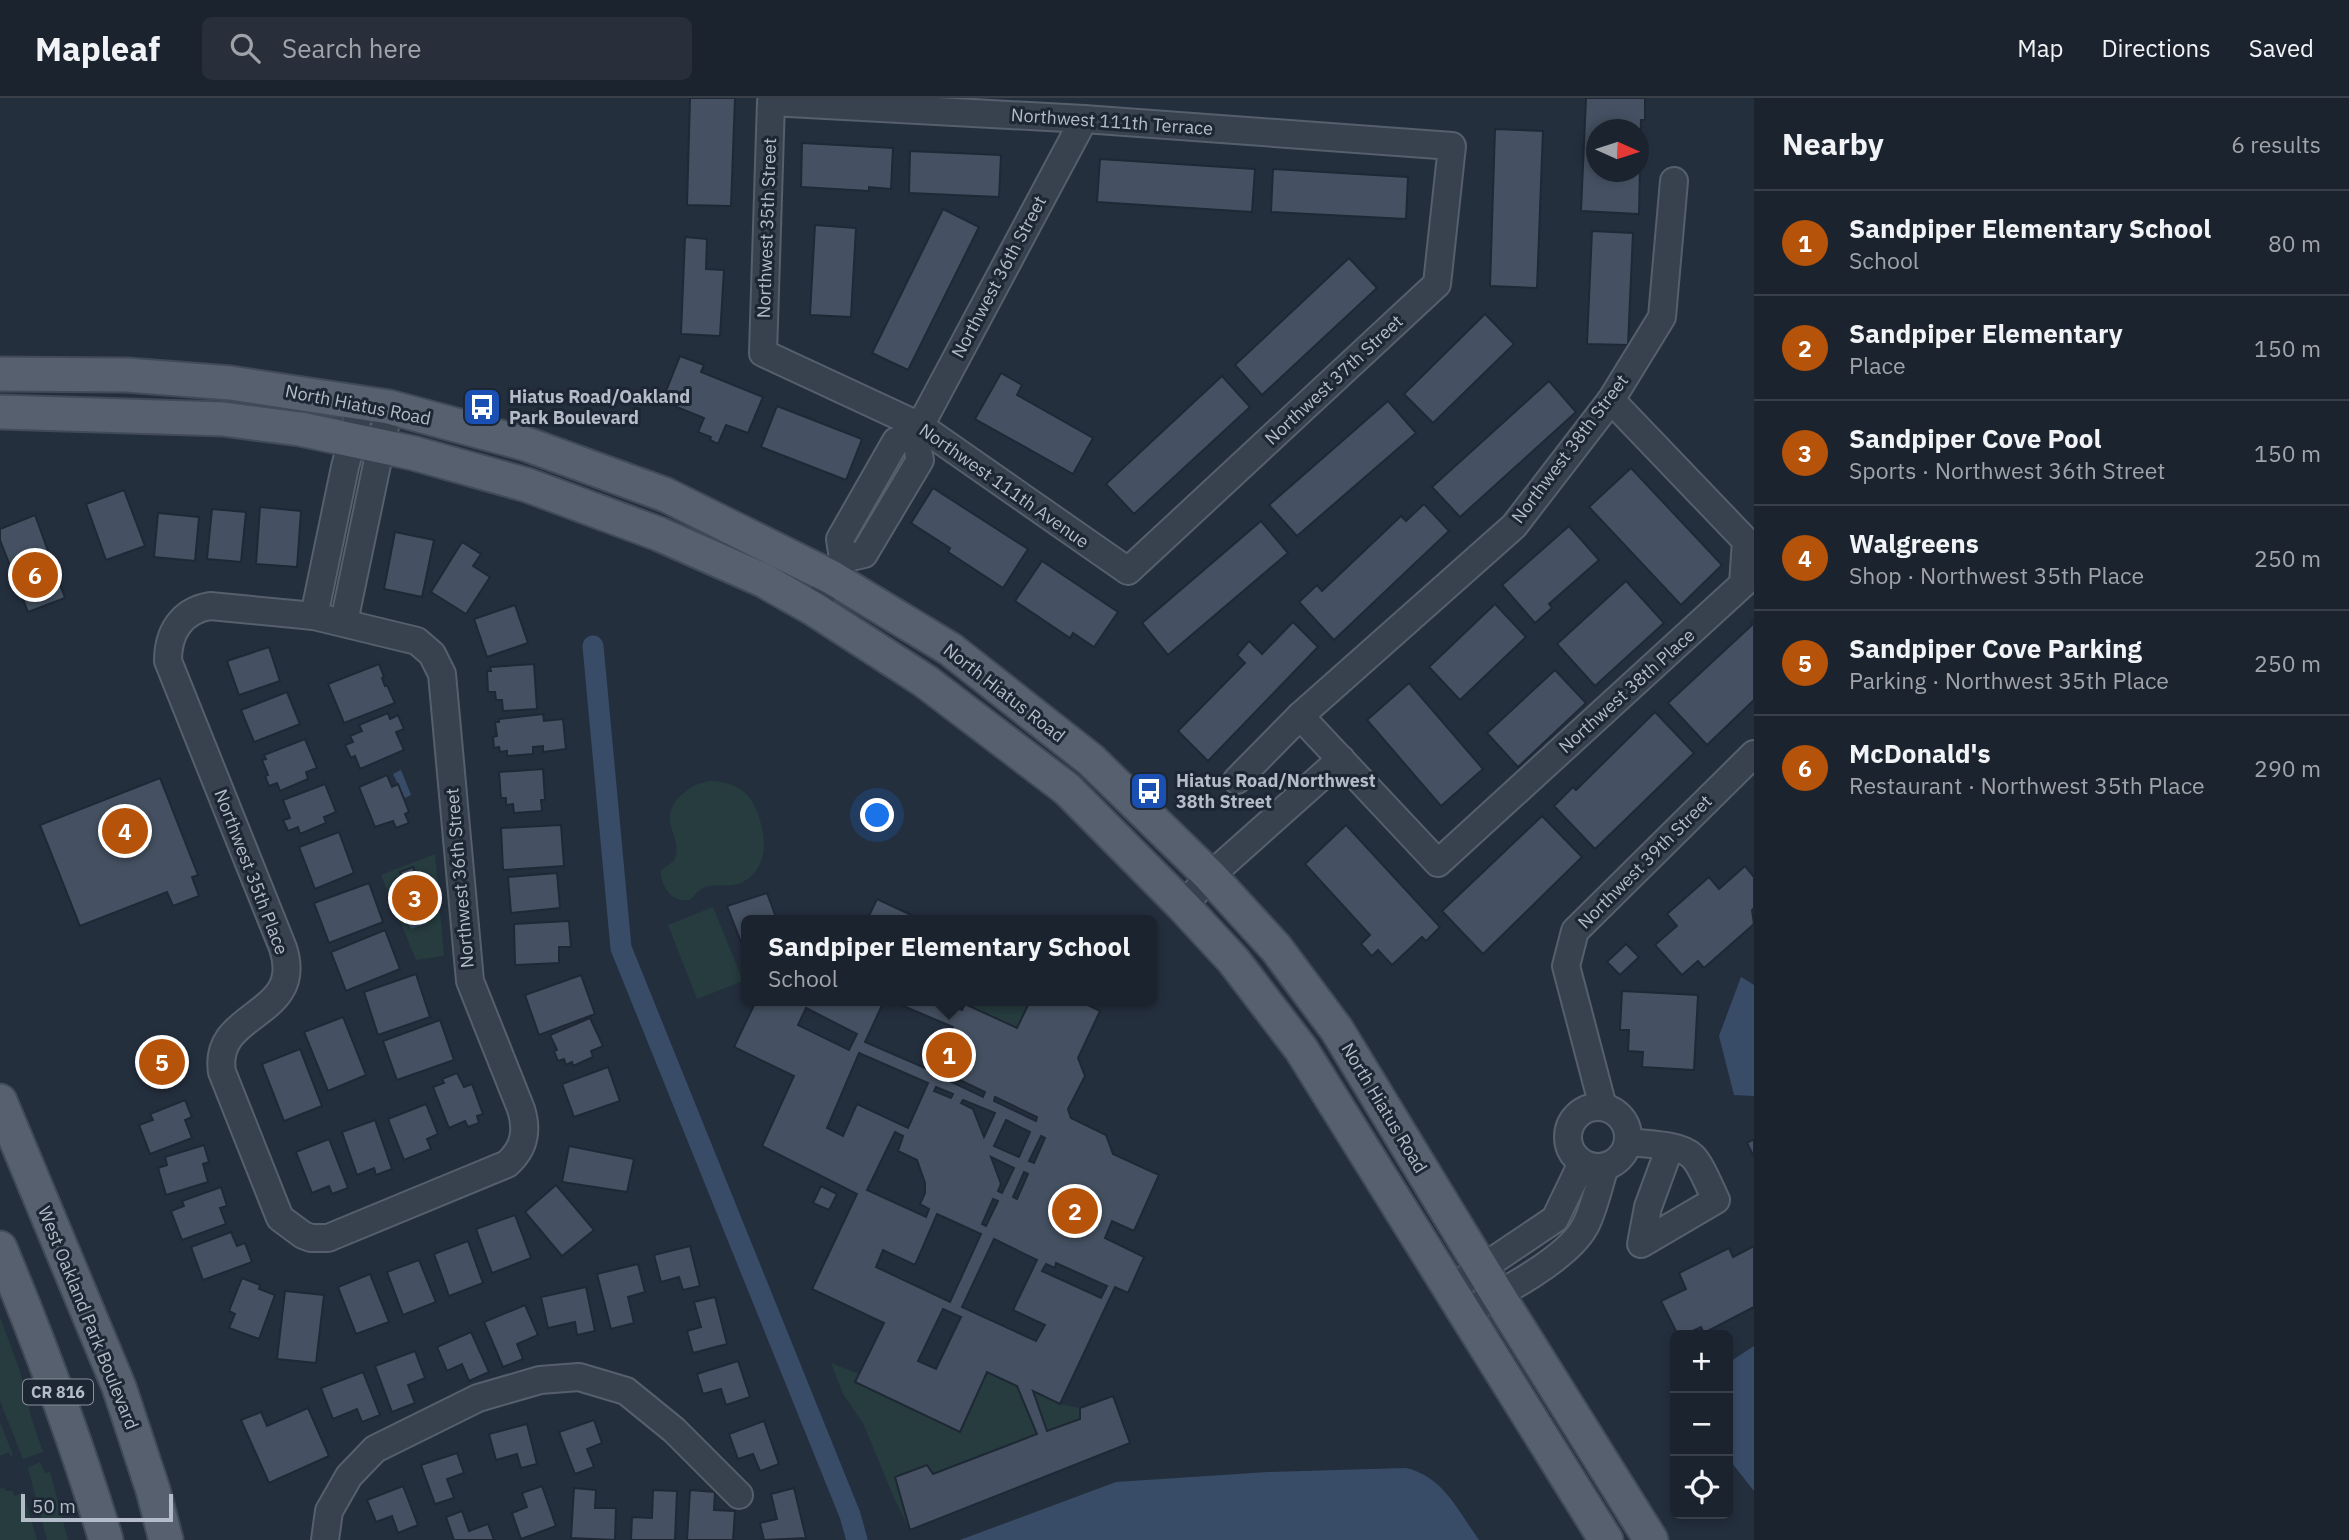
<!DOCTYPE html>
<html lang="en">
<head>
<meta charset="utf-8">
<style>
  body { margin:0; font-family:"IBM Plex Sans",sans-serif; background:#282f3a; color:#f1f3f6 }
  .controls { position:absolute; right:21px; bottom:21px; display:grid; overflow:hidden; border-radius:10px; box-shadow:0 4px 10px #0003 }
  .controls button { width:63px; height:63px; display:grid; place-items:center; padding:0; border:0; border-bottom:2px solid #39404a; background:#1b232e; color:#f1f3f6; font:35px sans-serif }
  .compass { position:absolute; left:1586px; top:21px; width:63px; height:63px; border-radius:50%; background:#1b232e; box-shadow:0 4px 10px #0003; rotate:93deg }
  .scale { position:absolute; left:21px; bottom:18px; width:152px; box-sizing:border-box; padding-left:7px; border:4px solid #b4bcc9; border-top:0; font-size:19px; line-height:24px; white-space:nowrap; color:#b4bcc9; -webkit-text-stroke:5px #1d2633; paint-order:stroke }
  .you { position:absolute; left:878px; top:718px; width:24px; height:24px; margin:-18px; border:5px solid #fff; border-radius:50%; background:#1a73e8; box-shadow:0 0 0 10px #1a73e833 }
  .badge { display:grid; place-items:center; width:46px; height:46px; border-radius:50%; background:#b45309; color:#fff; font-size:23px; font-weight:700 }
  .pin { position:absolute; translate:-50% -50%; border:4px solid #fff; box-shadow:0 2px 7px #0006 }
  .popup { position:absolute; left:741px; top:817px; width:416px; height:91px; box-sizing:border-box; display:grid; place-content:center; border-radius:10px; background:#1b232e; filter:drop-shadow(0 2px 5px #0005); font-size:23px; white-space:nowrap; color:#a0a4aa }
  .popup b { font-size:26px; color:#f1f3f6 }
  .popup::after { content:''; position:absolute; left:50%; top:100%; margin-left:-14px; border:14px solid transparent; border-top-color:#1b232e }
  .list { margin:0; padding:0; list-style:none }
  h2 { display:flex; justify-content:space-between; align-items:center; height:91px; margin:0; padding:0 28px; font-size:30px }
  h2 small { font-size:23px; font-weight:400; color:#a0a4aa }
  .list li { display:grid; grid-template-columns:46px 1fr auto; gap:21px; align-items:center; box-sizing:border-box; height:105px; padding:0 28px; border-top:2px solid #39404a }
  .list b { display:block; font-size:26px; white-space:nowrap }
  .list p { margin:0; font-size:23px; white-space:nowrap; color:#a0a4aa }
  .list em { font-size:23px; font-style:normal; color:#a0a4aa }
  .icon { flex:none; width:38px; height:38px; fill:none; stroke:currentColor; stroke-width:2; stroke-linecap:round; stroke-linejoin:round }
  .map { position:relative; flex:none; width:1754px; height:1442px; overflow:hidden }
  header { display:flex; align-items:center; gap:42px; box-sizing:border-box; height:98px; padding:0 35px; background:#1b232e; border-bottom:2px solid #39404a }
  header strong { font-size:33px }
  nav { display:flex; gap:38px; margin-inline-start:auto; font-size:24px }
  .search { width:490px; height:63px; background:#282f3a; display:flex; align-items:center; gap:18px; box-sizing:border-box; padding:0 24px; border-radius:10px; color:#a0a4aa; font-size:26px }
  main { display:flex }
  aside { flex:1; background:#1b232e }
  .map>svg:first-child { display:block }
</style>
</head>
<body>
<header>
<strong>Mapleaf</strong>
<div class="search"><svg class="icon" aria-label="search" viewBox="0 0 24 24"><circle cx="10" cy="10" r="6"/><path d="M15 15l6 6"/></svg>Search here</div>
<nav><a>Map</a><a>Directions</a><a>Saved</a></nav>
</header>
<main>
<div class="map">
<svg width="1754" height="1442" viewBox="0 0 1754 1442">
  <rect width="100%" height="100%" fill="#242f3e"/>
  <g fill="#263c3f">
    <path d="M709 683C730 683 748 691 756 711 766 736 771 768 743 784 732 790 717 785 705 789 699 791 695 798 689 802 672 805 660 788 661 772 665 769 671 766 674 762 681 750 672 735 670 724 667 703 691 686 709 683Z"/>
    <path d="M435 756 444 858 416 862 381 777Z"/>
    <path d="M713 809 743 883 697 901 668 827Z"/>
    <path d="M967 903H1030L1017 930 965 906Z"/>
    <path d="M0 1219 20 1273 31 1319 43 1354 23 1361 0 1303Z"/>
    <path d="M831 1265 859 1276 855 1284 959 1333 987 1274 1017 1288 1037 1336 933 1376 927 1367 896 1379 910 1432 894 1400 863 1325 843 1296Z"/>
    <path d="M1033 1293 1060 1306 1080 1310V1321L1047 1333Z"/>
    <path d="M0 1324 13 1357 10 1358 9 1354 0 1358Z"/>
    <path d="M40 1364 45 1375 50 1374 68 1442H47L28 1370Z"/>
    <path d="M4 1389 6 1393H12L15 1398 23 1394 37 1442H0V1391Z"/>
  </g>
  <g fill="#394c67">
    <path d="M401 672 411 697 405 700 393 676Z"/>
    <path d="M413 793 427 825 411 831 398 800Z"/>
    <path d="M1741 879 1754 887V998L1734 997 1719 938Z"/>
    <path d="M1754 1248V1393L1728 1360V1265Z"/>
    <path d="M1406 1370C1444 1379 1458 1413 1479 1442H960L1116 1384 1268 1374Z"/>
  </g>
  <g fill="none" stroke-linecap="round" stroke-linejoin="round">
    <path stroke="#394c67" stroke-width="21" d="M593 548 621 850 850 1417 857 1442"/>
  </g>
  <g fill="#455162" stroke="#1f2835" stroke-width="2" fill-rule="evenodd">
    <path d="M690 0H735L731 108 687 107Z"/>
    <path d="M1586 0H1645V22H1641L1639 116 1581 113ZM1596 32H1638V74H1596Z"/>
    <path d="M1495 31 1543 33 1537 190 1490 188Z"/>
    <path d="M802 45 893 50 891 91 869 89V93L801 89Z"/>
    <path d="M910 53 1001 57 999 99 909 95Z"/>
    <path d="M1100 61 1255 71 1252 114 1097 104Z"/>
    <path d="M1273 71 1408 79 1406 121 1271 114Z"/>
    <path d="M943 111 979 129 908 272 872 255Z"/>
    <path d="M815 127 856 130 851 219 810 217Z"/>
    <path d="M1592 133 1633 135 1628 247 1587 246Z"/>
    <path d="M685 139 707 141 706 171 724 172 720 238 681 236Z"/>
    <path d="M1349 160 1377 190 1262 297 1235 267Z"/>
    <path d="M1485 216 1514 246 1433 325 1404 296Z"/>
    <path d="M680 258 704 267 701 274 763 299 748 335 726 327 718 346 710 342 711 339 698 334 704 320 662 303Z"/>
    <path d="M1001 275 1022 287 1017 297 1093 340 1073 376 975 321Z"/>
    <path d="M1222 278 1250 309 1134 416 1106 386Z"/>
    <path d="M1549 283 1576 314 1460 419 1432 389Z"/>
    <path d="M1388 303 1416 335 1297 438 1269 407Z"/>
    <path d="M777 308 862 341 846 382 761 349Z"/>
    <path d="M1631 370 1722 467 1681 507 1589 409Z"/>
    <path d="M933 390 1028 451 1003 490 948 454 950 450 911 425Z"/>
    <path d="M124 392 145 448 106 462 86 406Z"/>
    <path d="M1424 406 1449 433 1334 542 1299 504 1317 487 1322 493 1401 418 1406 423Z"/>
    <path d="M260 409 301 413 297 469 256 466Z"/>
    <path d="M212 411 246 414 241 464 207 461Z"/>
    <path d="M158 415 199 419 195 463 154 459Z"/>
    <path d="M35 417 65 500 28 514 0 442V431Z"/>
    <path d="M1261 423 1288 455 1168 557 1142 525Z"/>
    <path d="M1569 428 1599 462 1549 506 1552 510 1535 525 1502 487Z"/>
    <path d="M395 434 434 442 422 499 384 491Z"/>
    <path d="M462 444 481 456 473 468 490 479 466 516 431 494Z"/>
    <path d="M1042 463 1118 514 1094 549 1073 535 1070 540 1015 503Z"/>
    <path d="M1626 483 1664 525 1595 588 1557 546Z"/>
    <path d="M1495 506 1526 539 1460 602 1429 569Z"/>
    <path d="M515 507 528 545 487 559 474 521Z"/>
    <path d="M1754 521V602L1707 647 1668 605 1753 526 1751 524Z"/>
    <path d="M1293 524 1318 549 1208 663 1178 633 1245 565 1237 557 1249 543 1262 556Z"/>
    <path d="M269 549 280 583 239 597 227 563Z"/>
    <path d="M379 566 384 579 382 580 385 588 387 587 395 605 344 625 328 586Z"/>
    <path d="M534 566 537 611 503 613 502 602H496L495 594H488L487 573H491L490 569Z"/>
    <path d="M1555 572 1586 605 1518 669 1487 635Z"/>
    <path d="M1409 585 1483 671 1441 708 1367 622Z"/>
    <path d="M287 594 300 626 254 644 241 612Z"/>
    <path d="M1655 614 1694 655 1595 751 1554 708 1573 689 1576 692Z"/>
    <path d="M388 615 390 621 398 617 404 631 396 634 404 652 360 671 355 658 351 660 345 647 353 644 350 638 362 633 359 627Z"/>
    <path d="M543 616 544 623 563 621 566 651 543 654V648L533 649V656L507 658V653L500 654 499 649 494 650 493 639 497 638 495 624H499V621Z"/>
    <path d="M305 641 317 670 306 674 308 681 280 693 277 685 269 688 265 678 268 677 262 662 266 661 264 657Z"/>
    <path d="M543 671 545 702H541L542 713 514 715 513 706 506 707V700H501L499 674Z"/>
    <path d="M387 677 392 689 398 686 409 714 405 716 409 725 396 730 393 723 375 729 359 689Z"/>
    <path d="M160 680 198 777 192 779 199 798 173 808 167 794 80 828 40 727Z"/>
    <path d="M325 686 336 714 324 719 326 725 300 736 298 729 288 733 283 722 290 720 283 702Z"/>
    <path d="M1542 718 1582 759 1483 856 1442 813Z"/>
    <path d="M561 727 564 768 503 772 501 730Z"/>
    <path d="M1346 727 1440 829 1426 843 1422 839 1392 867 1378 852 1372 858 1361 846 1370 837 1305 766Z"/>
    <path d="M339 734 354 775 315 791 299 749Z"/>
    <path d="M1745 768 1754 779V810L1752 812 1754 826 1704 870 1698 863 1682 877 1655 847 1677 828 1667 816 1709 779 1719 791Z"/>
    <path d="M413 769 416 777 412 778 414 785 399 791 395 781 402 778 400 774Z"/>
    <path d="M557 775 560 810 511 815 508 779Z"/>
    <path d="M369 785 383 824 329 845 314 805Z"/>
    <path d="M767 795 777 822H746V857L727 808Z"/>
    <path d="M877 801 922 822H867Z"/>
    <path d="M569 823 571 849H559V865L515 867 514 826Z"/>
    <path d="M385 832 400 871 346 893 331 854Z"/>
    <path d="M1626 846 1639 859 1620 877 1607 864Z"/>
    <path d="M416 876 430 919 378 937 364 894Z"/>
    <path d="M581 877 595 916 539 937 525 897Z"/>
    <path d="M1622 893 1698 897 1694 972 1642 969 1643 954 1628 953 1629 932H1620Z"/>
    <path d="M756 903H884L865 944 934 974 953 929 901 907 904 903H957L954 909 962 912 965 906 1017 930 1030 903H1080L1100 913 1078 960 1085 978 1068 1011 1071 1020 1106 1037 1113 1056 1159 1077 1134 1133 1112 1123 1105 1140 1144 1159 1128 1195 1115 1189 1060 1306 1033 1293 1047 1333 1080 1321V1310L1113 1298 1130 1345 910 1432 895 1379 927 1367 933 1376 1037 1336 1017 1288 987 1274 960 1334 855 1284 884 1225 812 1191 857 1096 762 1048 794 978 734 949ZM806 910 857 936 849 952 798 927ZM859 955 928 985 908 1030 857 1006 843 1038 827 1030ZM943 974 985 994 983 999 941 979ZM936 989 953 996 951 1000 934 993ZM995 999 1037 1019 1036 1023 994 1003ZM963 1002 995 1015 984 1039 973 1011 961 1005ZM1006 1022 1030 1034 1019 1059 994 1048ZM895 1034 903 1038 898 1053 917 1062 925 1085V1095L920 1106 929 1111 926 1119 867 1092ZM1041 1038 1045 1040 1034 1065 1029 1063ZM991 1059 1014 1070 1002 1095 998 1093 1001 1086ZM1024 1074 1028 1076 1017 1101 1013 1099ZM993 1101 998 1103 986 1128 982 1126ZM937 1116 981 1136 950 1204 876 1169 883 1152 915 1167ZM994 1141 1037 1162 1013 1212 1045 1227 1036 1243 962 1209ZM1056 1165 1107 1188 1101 1200 1042 1173 1046 1166 1055 1170ZM943 1211 961 1219 936 1271 918 1263Z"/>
    <path d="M343 919 366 977 328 993 304 934Z"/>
    <path d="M590 920 603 948 591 953 593 959 573 968 572 964 566 967 564 961 558 963 554 953 557 952 550 937Z"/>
    <path d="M440 922 454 962 397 982 383 943Z"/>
    <path d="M300 951 322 1008 284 1023 262 966Z"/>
    <path d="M608 969 620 1003 574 1019 562 986Z"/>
    <path d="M457 975 464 989 472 986 483 1016 477 1018 479 1025 468 1029 465 1023 449 1030 433 989 444 985 442 981Z"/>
    <path d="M185 1002 192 1019 185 1022 192 1040 150 1056 139 1027 153 1022 150 1016Z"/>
    <path d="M426 1006 438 1036 427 1041 431 1051 404 1062 388 1021Z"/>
    <path d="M375 1022 392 1071 376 1077 374 1070 357 1077 342 1034Z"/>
    <path d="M329 1041 348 1090 332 1096 329 1088 312 1095 296 1054Z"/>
    <path d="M1754 1041V1059L1747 1045Z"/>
    <path d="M204 1047 209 1064 203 1066 208 1084 166 1097 158 1070 167 1067 165 1059Z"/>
    <path d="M569 1048 634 1061 627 1094 562 1084Z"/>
    <path d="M556 1087 594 1132 562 1158 525 1114Z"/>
    <path d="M821 1088 837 1096 829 1112 813 1105Z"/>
    <path d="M221 1089 227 1108 220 1110 226 1126 182 1142 171 1113 184 1108 182 1103Z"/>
    <path d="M515 1117 531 1160 492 1175 476 1131Z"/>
    <path d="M231 1134 237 1148 245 1145 252 1164 203 1182 191 1149Z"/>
    <path d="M468 1143 483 1185 449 1198 434 1156Z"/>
    <path d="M690 1148 700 1188 683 1192 679 1179 661 1184 654 1157Z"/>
    <path d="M1754 1148V1209L1704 1235 1701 1229 1684 1237H1678L1661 1203 1686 1191 1679 1175 1729 1150 1733 1159Z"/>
    <path d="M419 1162 436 1204 403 1217 387 1174Z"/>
    <path d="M638 1166 645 1194 628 1199 634 1225 611 1231 597 1176Z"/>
    <path d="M370 1176 389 1224 356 1236 338 1189Z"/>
    <path d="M242 1180 260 1187 259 1191 275 1197 259 1241 229 1230 235 1216 229 1213Z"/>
    <path d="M586 1189 595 1233 577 1237 575 1224 548 1230 541 1199Z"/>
    <path d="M285 1193 324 1197 316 1265 277 1261Z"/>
    <path d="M715 1199 727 1246 693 1255 687 1233 701 1229 694 1204Z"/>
    <path d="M525 1207 538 1237 517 1246 523 1261 503 1269 484 1224Z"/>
    <path d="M471 1234 489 1274 469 1283 462 1266 447 1273 437 1249Z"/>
    <path d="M415 1253 425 1280 408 1287 415 1305 392 1314 375 1268Z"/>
    <path d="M738 1263 750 1299 726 1307 721 1291 703 1296 697 1276Z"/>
    <path d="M363 1274 380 1317 362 1324 357 1311 333 1321 321 1290Z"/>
    <path d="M308 1310 329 1358 269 1385 241 1322 261 1314 267 1328Z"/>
    <path d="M594 1322 602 1345 587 1351 594 1369 575 1376 559 1334Z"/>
    <path d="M764 1323 779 1366 760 1373 753 1356 738 1361 729 1336Z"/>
    <path d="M527 1326 537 1366 521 1370 517 1356 496 1362 489 1336Z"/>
    <path d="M457 1355 464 1375 447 1381 454 1400 435 1406 421 1367Z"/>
    <path d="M403 1388 418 1427 398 1435 392 1418 376 1424 367 1402Z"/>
    <path d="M542 1388 556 1428 521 1441 512 1415 527 1409 522 1395Z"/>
    <path d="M574 1390 596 1392 595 1410H616L615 1442 571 1440Z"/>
    <path d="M794 1390 806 1440 764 1442 760 1425 777 1421 771 1396Z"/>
    <path d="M653 1392 677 1393 675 1442H631L632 1419 652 1420Z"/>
    <path d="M690 1392 715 1394 714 1412 735 1413 733 1442H687Z"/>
    <path d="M462 1413 469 1433 488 1426 494 1442H454L446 1419Z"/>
  </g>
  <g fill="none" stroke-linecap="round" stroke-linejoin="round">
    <defs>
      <g id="minor">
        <path d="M771 4 1084 21 1452 48 1437 186 1128 473 920 328 763 255Z"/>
        <path d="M843 461 864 456 920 362 915 338 920 328 1084 21"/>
        <path d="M210 508 314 518 417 543 432 556 442 576 470 883 521 1011C528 1033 524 1051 507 1066L328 1140H311L303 1137 280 1120 222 974C212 912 306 920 283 850L168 563C168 535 181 513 210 508Z"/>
        <path d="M814 511 843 461 840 441 896 343 915 338"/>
        <path d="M314 518 345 369 362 304"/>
        <path d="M344 524 389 309"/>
        <path d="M1300 618 1438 765 1743 486 1746 443 1611 302"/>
        <path d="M1237 682 1300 618 1514 428 1611 302 1662 219 1674 83"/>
        <path d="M1183 808 1210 778 1341 661"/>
        <circle cx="1598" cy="1039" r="30"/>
        <path d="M1603 1009 1566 868 1575 833 1754 656"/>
        <path d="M1628 1044C1644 1046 1680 1046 1692 1058 1701 1066 1710 1090 1716 1102L1641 1146 1648 1109 1670 1049"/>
        <path d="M1451 1191 1555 1121 1582 1065"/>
        <path d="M1466 1214C1498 1197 1566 1162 1584 1130 1593 1116 1599 1086 1605 1069"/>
        <path d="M325 1442 329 1413 349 1378 375 1351 478 1300 540 1282 579 1279 626 1293 674 1332 739 1397"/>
      </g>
      <g id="major">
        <path d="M0 276 127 277 230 285 389 309 526 346 666 397 831 479 950 551 1091 662 1210 778 1276 850 1337 932 1498 1197 1651 1442"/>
        <path d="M0 314 223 321 300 331 413 355 527 387 659 436 763 482 814 511 925 583 1067 691 1183 808 1233 862 1301 951 1606 1442"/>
        <path d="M0 1003 119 1289 153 1392 166 1442"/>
        <path d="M0 1150C40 1246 76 1343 106 1442"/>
      </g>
    </defs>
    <use href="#minor" stroke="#565f6c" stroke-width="30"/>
    <use href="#major" stroke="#414a57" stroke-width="37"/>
    <use href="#minor" stroke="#38414e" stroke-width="26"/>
    <use href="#major" stroke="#56606e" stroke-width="33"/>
  </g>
  <defs>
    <symbol id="bus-square" viewBox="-11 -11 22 22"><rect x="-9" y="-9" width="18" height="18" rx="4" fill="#1a4fb4" stroke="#1d2633"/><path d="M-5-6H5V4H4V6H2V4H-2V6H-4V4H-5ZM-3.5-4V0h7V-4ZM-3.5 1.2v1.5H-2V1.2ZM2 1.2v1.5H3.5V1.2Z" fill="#fff"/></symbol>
  </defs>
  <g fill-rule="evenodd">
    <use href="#bus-square" x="460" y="287" width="44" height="44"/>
    <use href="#bus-square" x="1127" y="671" width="44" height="44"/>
  </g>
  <g text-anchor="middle" stroke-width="6" stroke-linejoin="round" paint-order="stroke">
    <rect fill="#1d2633" stroke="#878f9c" stroke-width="2" x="23" y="1281.5" width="70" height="25" rx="5"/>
    <g font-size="16" font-weight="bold" fill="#b4bcc9">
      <text x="58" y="1300">CR 816</text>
    </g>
    <g font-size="18" fill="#b4bcc9" stroke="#1d2633">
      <text transform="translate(1112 24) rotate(4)" y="6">Northwest 111th Terrace</text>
      <text transform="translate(767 130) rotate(-88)" y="6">Northwest 35th Street</text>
      <text transform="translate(999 179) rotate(-62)" y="6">Northwest 36th Street</text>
      <text transform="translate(1334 282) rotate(-43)" y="6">Northwest 37th Street</text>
      <text transform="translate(358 307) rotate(11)" y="6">North Hiatus Road</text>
      <text transform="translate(1570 351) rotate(-53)" y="6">Northwest 38th Street</text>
      <text transform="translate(1004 388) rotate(35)" y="6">Northwest 111th Avenue</text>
      <text transform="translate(1627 593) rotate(-42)" y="6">Northwest 38th Place</text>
      <text transform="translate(1004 595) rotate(38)" y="6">North Hiatus Road</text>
      <text transform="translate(1645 764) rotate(-45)" y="6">Northwest 39th Street</text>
      <text transform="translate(251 774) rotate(69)" y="6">Northwest 35th Place</text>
      <text transform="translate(460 780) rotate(-95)" y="6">Northwest 36th Street</text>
      <text transform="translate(1384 1010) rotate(59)" y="6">North Hiatus Road</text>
      <text transform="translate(88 1220) rotate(68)" y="6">West Oakland Park Boulevard</text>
    </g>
    <g font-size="18" font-weight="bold" fill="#b4bcc9" stroke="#1d2633" text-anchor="start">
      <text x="509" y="305">Hiatus Road/Oakland<tspan x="509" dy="21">Park Boulevard</tspan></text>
      <text x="1176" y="689">Hiatus Road/Northwest<tspan x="1176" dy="21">38th Street</tspan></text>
    </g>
  </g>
</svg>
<div class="controls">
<button>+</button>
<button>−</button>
<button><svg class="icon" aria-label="locate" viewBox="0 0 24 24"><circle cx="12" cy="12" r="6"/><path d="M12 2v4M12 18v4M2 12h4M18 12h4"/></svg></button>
</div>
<svg class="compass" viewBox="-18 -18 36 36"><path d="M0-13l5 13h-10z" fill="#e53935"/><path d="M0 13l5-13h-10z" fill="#a0a4aa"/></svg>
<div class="scale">50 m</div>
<div class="you"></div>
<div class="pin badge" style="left:949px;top:957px">1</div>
<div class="popup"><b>Sandpiper Elementary School</b>School</div>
<div class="pin badge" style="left:1075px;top:1113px">2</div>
<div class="pin badge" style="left:415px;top:800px">3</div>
<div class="pin badge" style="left:125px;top:733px">4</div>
<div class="pin badge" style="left:162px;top:964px">5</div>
<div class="pin badge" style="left:35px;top:477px">6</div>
</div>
<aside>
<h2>Nearby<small>6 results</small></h2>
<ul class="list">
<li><span class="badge">1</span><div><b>Sandpiper Elementary School</b><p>School</p></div><em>80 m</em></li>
<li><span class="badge">2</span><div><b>Sandpiper Elementary</b><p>Place</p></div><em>150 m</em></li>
<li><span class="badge">3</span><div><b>Sandpiper Cove Pool</b><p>Sports · Northwest 36th Street</p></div><em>150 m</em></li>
<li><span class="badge">4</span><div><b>Walgreens</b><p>Shop · Northwest 35th Place</p></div><em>250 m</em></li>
<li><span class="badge">5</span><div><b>Sandpiper Cove Parking</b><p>Parking · Northwest 35th Place</p></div><em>250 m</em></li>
<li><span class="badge">6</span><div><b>McDonald's</b><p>Restaurant · Northwest 35th Place</p></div><em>290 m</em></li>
</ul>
</aside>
</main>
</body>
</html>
